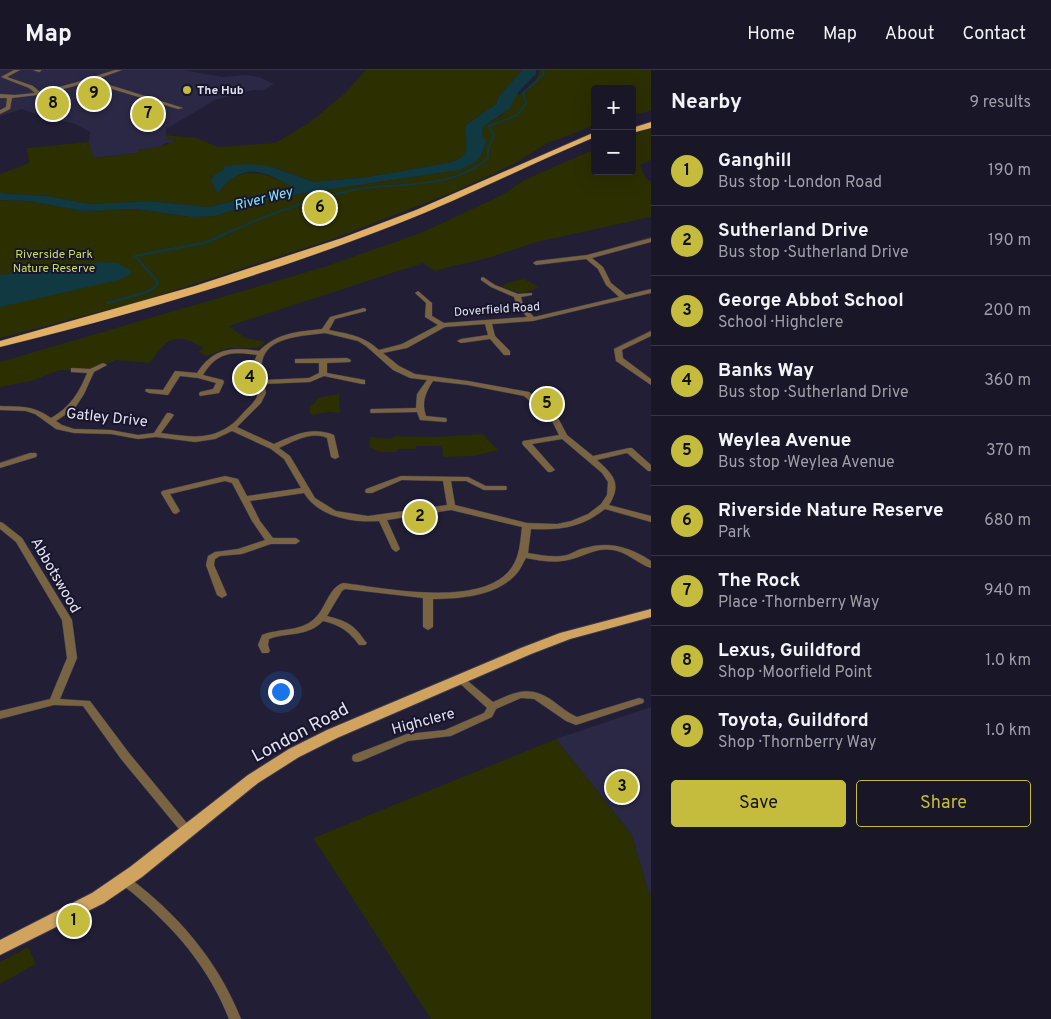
<!DOCTYPE html>
<html lang="en">
<head>
<meta charset="utf-8">
<style>
  body { margin:0; font-family:Overpass,sans-serif; background:#221f30; color:#f1f3f6 }
  .controls { position:absolute; right:15px; top:15px; display:grid; overflow:hidden; border-radius:5px; box-shadow:0 5px 20px #0002 }
  .controls button { width:45px; height:45px; display:grid; place-items:center; padding:0; border:0; border-bottom:1px solid #373545; background:#191628; color:#f1f3f6; font:25px sans-serif }
  .you { position:absolute; left:280px; top:621px; width:18px; height:18px; margin:-12px; border:4px solid #fff; border-radius:50%; background:#1a73e8; box-shadow:0 0 0 8px #1a73e833 }
  .badge { display:grid; place-items:center; width:32px; height:32px; border-radius:50%; background:#c5bc3d; color:#111; font-size:16px; font-weight:700 }
  .pin { position:absolute; translate:-50% -50%; border:2px solid #fff; box-shadow:0 1px 5px #0006 }
  .list { margin:0; padding:0; list-style:none }
  h2 { display:flex; justify-content:space-between; align-items:center; height:65px; margin:0; padding:0 20px; font-size:21px }
  h2 small { font-size:16px; font-weight:400; color:#9f9fa8 }
  .list li { display:grid; grid-template-columns:32px 1fr auto; gap:15px; align-items:center; box-sizing:border-box; height:70px; padding:0 20px; border-top:1px solid #373545 }
  .list b { display:block; font-size:19px; white-space:nowrap }
  .list p { margin:0; font-size:16px; white-space:nowrap; color:#9f9fa8 }
  .list em { font-size:16px; font-style:normal; color:#9f9fa8 }
  .actions { display:flex; gap:10px; padding:15px 20px }
  .actions a { flex:1; padding:11px 0; border:1px solid #c5bc3d; border-radius:5px; text-align:center; font-size:18px; color:#c5bc3d }
  .actions .main { background:#c5bc3d; color:#111 }
  .map { position:relative; flex:none; width:651px; height:949px; overflow:hidden }
  header { display:flex; align-items:center; gap:30px; box-sizing:border-box; height:70px; padding:0 25px; background:#191628; border-bottom:1px solid #373545 }
  header strong { font-size:24px }
  nav { display:flex; gap:28px; margin-inline-start:auto; font-size:18px }
  main { display:flex }
  aside { flex:1; background:#191628 }
  .map>svg:first-child { display:block }
</style>
</head>
<body>
<header>
<strong>Map</strong>
<nav><a>Home</a><a>Map</a><a>About</a><a>Contact</a></nav>
</header>
<main>
<div class="map">
<svg width="651" height="949" viewBox="0 0 651 949">
  <rect width="100%" height="100%" fill="#211e35"/>
  <g fill="#2b2845">
    <path d="M0 0H183L223 7 246 5 259 7 274 14 263 20H253L215 30 166 59 167 69H174L173 73H166L158 78 138 80V83L93 88 89 72 90 62 73 53 45 48 22 39 0 46Z"/>
    <path d="M651 637V825L648 821 632 765 556 669Z"/>
  </g>
  <g fill="#2c2f00">
    <path d="M366 0H521L519 4 498 28 496 34 466 55C464 72 475 83 452 92L368 107 314 112 276 98 247 94 224 97 225 99 214 105 211 111 218 124C235 94 266 100 292 117L208 137 150 131 89 134 47 126 0 123V104L29 93 27 78 89 72 94 88 138 83V80C152 79 163 76 175 71L174 69 168 70 165 65 197 68 218 77 275 73 309 53 344 24Z"/>
    <path d="M539 0H651V41L632 45V19H595V55L546 74 514 94 456 121 330 170 142 231 0 268V130L28 131 82 141 136 139 191 147 215 146 259 132 300 124 460 100C475 93 492 82 482 64L484 56 503 44 517 25C524 24 540 8 539 0Z"/>
    <path d="M651 58V90L640 95 646 109 651 111V147L537 172 491 187 434 201 423 193 229 256 245 268 266 272 258 278H228L207 286 198 282 203 278C176 261 166 268 150 293L116 290 101 297 89 300H60L31 311 0 317V292L324 197 423 162 502 125 524 110 595 79V101H632V65Z"/>
    <path d="M524 209 539 217 522 224 502 217 507 213Z"/>
    <path d="M339 324 340 343 329 342 310 345V335L314 334 318 328Z"/>
    <path d="M483 364 498 380 475 386 443 387 442 376H416V379H398L396 382H380L369 377 370 367 391 369 394 366 438 367Z"/>
    <path d="M556 669 632 765 648 821 651 825V949H431L313 768Z"/>
    <path d="M28 877 36 894 0 914V892Z"/>
  </g>
  <g fill="#103942">
    <path d="M521 0H536V4L520 20 509 39 484 56 482 64 486 71C482 90 477 92 460 100L299 124 259 132 215 146 191 147 136 139 82 141 28 131 0 130V123L47 126 89 134 150 131 208 137 292 117C282 111 268 103 256 102 241 99 223 114 218 124L211 111 214 105 225 99 222 97 224 96 247 94 269 96 314 112 368 107 452 92C475 83 463 72 466 55L496 34 499 26 519 4Z"/>
    <path d="M99 192 117 193 132 201 131 204 119 210 0 237V205Z"/>
  </g>
  <g fill="none" stroke-linecap="round" stroke-linejoin="round">
    <path stroke="#103942" stroke-width="2" d="M230 162C271 142 309 130 353 120 399 111 451 121 488 88V79L494 65 489 56 517 45 526 33 523 23 544 4 543 0"/>
    <path stroke="#103942" stroke-width="2.5" d="M108 233 147 222 157 216 158 212 135 186 208 172 233 160"/>
    <defs>
      <g id="minor">
        <path d="M14 0H20L7 7 33 16 40 22 74 13 115 0H122L94 10 183 38 178 39 89 12 45 24 12 28 10 39 0 44V40L6 37 7 28H0V24L15 25 35 23 29 18 1 7Z"/>
        <path d="M33 0H41V1L39 2Z"/>
        <path d="M651 168V172L592 188 603 197 611 213 626 225 651 219V223L533 251 492 254 495 266 510 281V285H504L490 269 461 273 457 271 461 269 488 265 485 254 445 257 407 278 383 283 399 296 415 304 468 311 529 322 557 346 567 365 593 386 629 378H632L651 395V401H648L627 383 597 390C614 405 622 414 609 435L651 446V452L605 439C581 458 561 460 531 459L528 483C540 485 554 488 567 485 573 483 578 479 585 478 609 471 630 477 651 491V498C638 494 627 482 613 480 595 477 584 487 568 490 554 493 540 491 526 488 523 493 521 498 518 502 499 526 461 529 433 529V557L428 560 423 557V528L345 519 342 521 327 546C346 551 354 554 365 571L367 573 365 575H359C349 561 340 555 323 551 308 567 288 562 269 569L268 575 270 581 268 583H262L258 575 262 565C279 558 300 562 314 549 326 539 328 518 343 513 385 518 484 539 512 497 520 485 520 472 522 457L451 440 387 450 400 479 396 482 392 479 379 451C353 453 318 447 304 423L250 431 260 451 273 468H296L300 471 296 474H271L242 484 220 486 215 489 214 495 227 525 222 528 217 525 206 495 208 486 215 482 238 479 265 470 252 451 232 413 225 411 170 424 180 441 176 444 173 443 161 423 162 421 225 406 238 409 247 426 301 418 284 389 271 379 232 361 215 369 195 372 156 367 138 369 111 364 74 363 56 359 35 344 26 341 0 340V336C21 337 33 335 51 348 70 337 79 323 87 303L71 302V298L90 299 103 293 107 295 94 302 84 324 75 338 56 351 62 355 74 359 111 360 138 365 154 363 167 343H170L174 345 161 363C186 366 206 371 228 357 235 353 240 346 245 341 250 336 258 329 258 322 258 308 249 300 257 285 232 281 217 282 203 305L223 310 224 312 219 323 200 326 199 324 200 322 213 319 216 313 198 308 180 306 168 325 149 323 145 321 146 319 163 320 175 301 197 303C213 278 231 277 259 281 278 262 298 262 322 259L330 247 364 238 366 239V241L335 249 329 260C349 264 364 266 379 280L402 274 438 255 425 247 426 233 415 223 418 221 432 233V246L444 253 527 247 517 236 514 227 491 217 481 210V208L483 207 495 215 518 224 532 223V225L521 227 523 235 534 247 619 227 606 215 598 199 586 189 536 195 533 193 536 191 587 185ZM325 263 358 271 366 276 393 300 410 308 427 310 417 324 416 338 374 339H371L370 341 371 343 417 342 420 350 446 352 447 350 446 348 426 346C421 332 426 322 433 311L468 315 524 326 551 349 559 365 523 371 522 373 523 375 548 402H551L555 400 532 374 562 369 602 403 608 412 607 425 601 434 588 444 571 451 557 454 527 453 455 435 451 411H466L484 420H506L507 418 506 416H486L468 407 401 406 366 419 365 421 366 423H372L402 410 443 411 447 435 368 446 336 441 315 428 290 386 279 378C295 371 311 361 327 368L331 387 335 389 339 387 334 365C312 356 294 365 274 374L237 357 261 333 266 323 264 314 310 312 324 306 362 314H365V310L327 303V293L350 292 351 290 347 288 295 289V293H319V303L309 308 263 310C253 267 295 267 325 263Z"/>
        <path d="M651 261V266L622 280 623 288 651 309V315L616 291 614 279Z"/>
        <path d="M30 383H36L37 385 36 387 0 398V393Z"/>
        <path d="M0 452 3 453 22 468 72 550 77 588 60 629 90 631 129 683 186 752 195 760 193 763C187 765 183 762 178 758L121 689 83 636 54 635 0 649V641L50 629 67 588 62 550 16 472 0 459Z"/>
        <path d="M460 606 463 607 493 632C517 621 530 615 553 631 561 637 568 643 577 647L639 628 643 629 644 631 643 633 576 655 566 651 534 629 521 628 496 639 492 647 451 666 408 671 361 691 357 692 353 691 352 688 353 685 407 664 445 660 484 643 487 638 457 611 455 609 457 607Z"/>
        <path d="M124 805 128 807C178 844 218 891 241 949H229C213 908 187 873 155 843 149 837 142 831 135 825 130 820 122 816 118 810L120 807Z"/>
      </g>
      <path id="primary" d="M651 539V547L570 569 531 584 337 668 299 687 258 713 142 807 104 833 0 885V870L92 823 130 797 248 705 289 679 327 660 521 578 560 563Z"/>
      <g id="trunk">
        <path d="M651 52V58L632 63V58Z"/>
        <path d="M595 62V67C528 95 464 128 397 154 269 204 134 244 0 277V271L195 216 342 168 416 140Z"/>
      </g>
    </defs>
    <use href="#minor" stroke="#3c394f" stroke-width="1"/>
    <use href="#primary" stroke="#3c394f" stroke-width="2"/>
    <use href="#trunk" stroke="#3c394f" stroke-width="1"/>
    <use href="#minor" fill="#786343" fill-rule="evenodd"/>
    <use href="#primary" fill="#d0a35f" fill-rule="evenodd"/>
    <use href="#trunk" fill="#e1b064" fill-rule="evenodd"/>
  </g>
  <circle fill="#c5bc3d" stroke="#17152b" stroke-width="2" cx="187" cy="20" r="5"/>
  <g text-anchor="middle" stroke-width="4" stroke-linejoin="round" paint-order="stroke">
    <g font-size="12" font-weight="bold" fill="#e3e2f2" stroke="#17152b" text-anchor="start">
      <text x="197" y="24">The Hub</text>
    </g>
    <g font-size="12" fill="#ceda5d" stroke="#17152b">
      <text x="54" y="188">Riverside Park<tspan x="54" dy="14">Nature Reserve</tspan></text>
    </g>
    <g font-size="12" fill="#e3e2f2" stroke="#17152b">
      <text transform="translate(497 239) rotate(-4)" y="4">Doverfield Road</text>
    </g>
    <g font-size="14" font-style="italic" fill="#89e0f6" stroke="#17152b">
      <text transform="translate(263 128) rotate(-14)" y="5">River Wey</text>
    </g>
    <g font-size="15" fill="#e3e2f2" stroke="#17152b">
      <text transform="translate(107 347) rotate(6)" y="5">Gatley Drive</text>
      <text transform="translate(56 505) rotate(60)" y="5">Abbotswood</text>
      <text transform="translate(423 651) rotate(-15)" y="5">Highclere</text>
    </g>
    <g font-size="18" fill="#e3e2f2" stroke="#17152b">
      <text transform="translate(300 662) rotate(-28)" y="6">London Road</text>
    </g>
  </g>
</svg>
<div class="controls">
<button>+</button>
<button>−</button>
</div>
<div class="you"></div>
<div class="pin badge" style="left:74px;top:851px">1</div>
<div class="pin badge" style="left:420px;top:447px">2</div>
<div class="pin badge" style="left:622px;top:717px">3</div>
<div class="pin badge" style="left:250px;top:308px">4</div>
<div class="pin badge" style="left:547px;top:334px">5</div>
<div class="pin badge" style="left:320px;top:138px">6</div>
<div class="pin badge" style="left:148px;top:44px">7</div>
<div class="pin badge" style="left:53px;top:34px">8</div>
<div class="pin badge" style="left:94px;top:24px">9</div>
</div>
<aside>
<h2>Nearby<small>9 results</small></h2>
<ul class="list">
<li><span class="badge">1</span><div><b>Ganghill</b><p>Bus stop · London Road</p></div><em>190 m</em></li>
<li><span class="badge">2</span><div><b>Sutherland Drive</b><p>Bus stop · Sutherland Drive</p></div><em>190 m</em></li>
<li><span class="badge">3</span><div><b>George Abbot School</b><p>School · Highclere</p></div><em>200 m</em></li>
<li><span class="badge">4</span><div><b>Banks Way</b><p>Bus stop · Sutherland Drive</p></div><em>360 m</em></li>
<li><span class="badge">5</span><div><b>Weylea Avenue</b><p>Bus stop · Weylea Avenue</p></div><em>370 m</em></li>
<li><span class="badge">6</span><div><b>Riverside Nature Reserve</b><p>Park</p></div><em>680 m</em></li>
<li><span class="badge">7</span><div><b>The Rock</b><p>Place · Thornberry Way</p></div><em>940 m</em></li>
<li><span class="badge">8</span><div><b>Lexus, Guildford</b><p>Shop · Moorfield Point</p></div><em>1.0 km</em></li>
<li><span class="badge">9</span><div><b>Toyota, Guildford</b><p>Shop · Thornberry Way</p></div><em>1.0 km</em></li>
</ul>
<div class="actions"><a class="main">Save</a><a>Share</a></div>
</aside>
</main>
</body>
</html>
